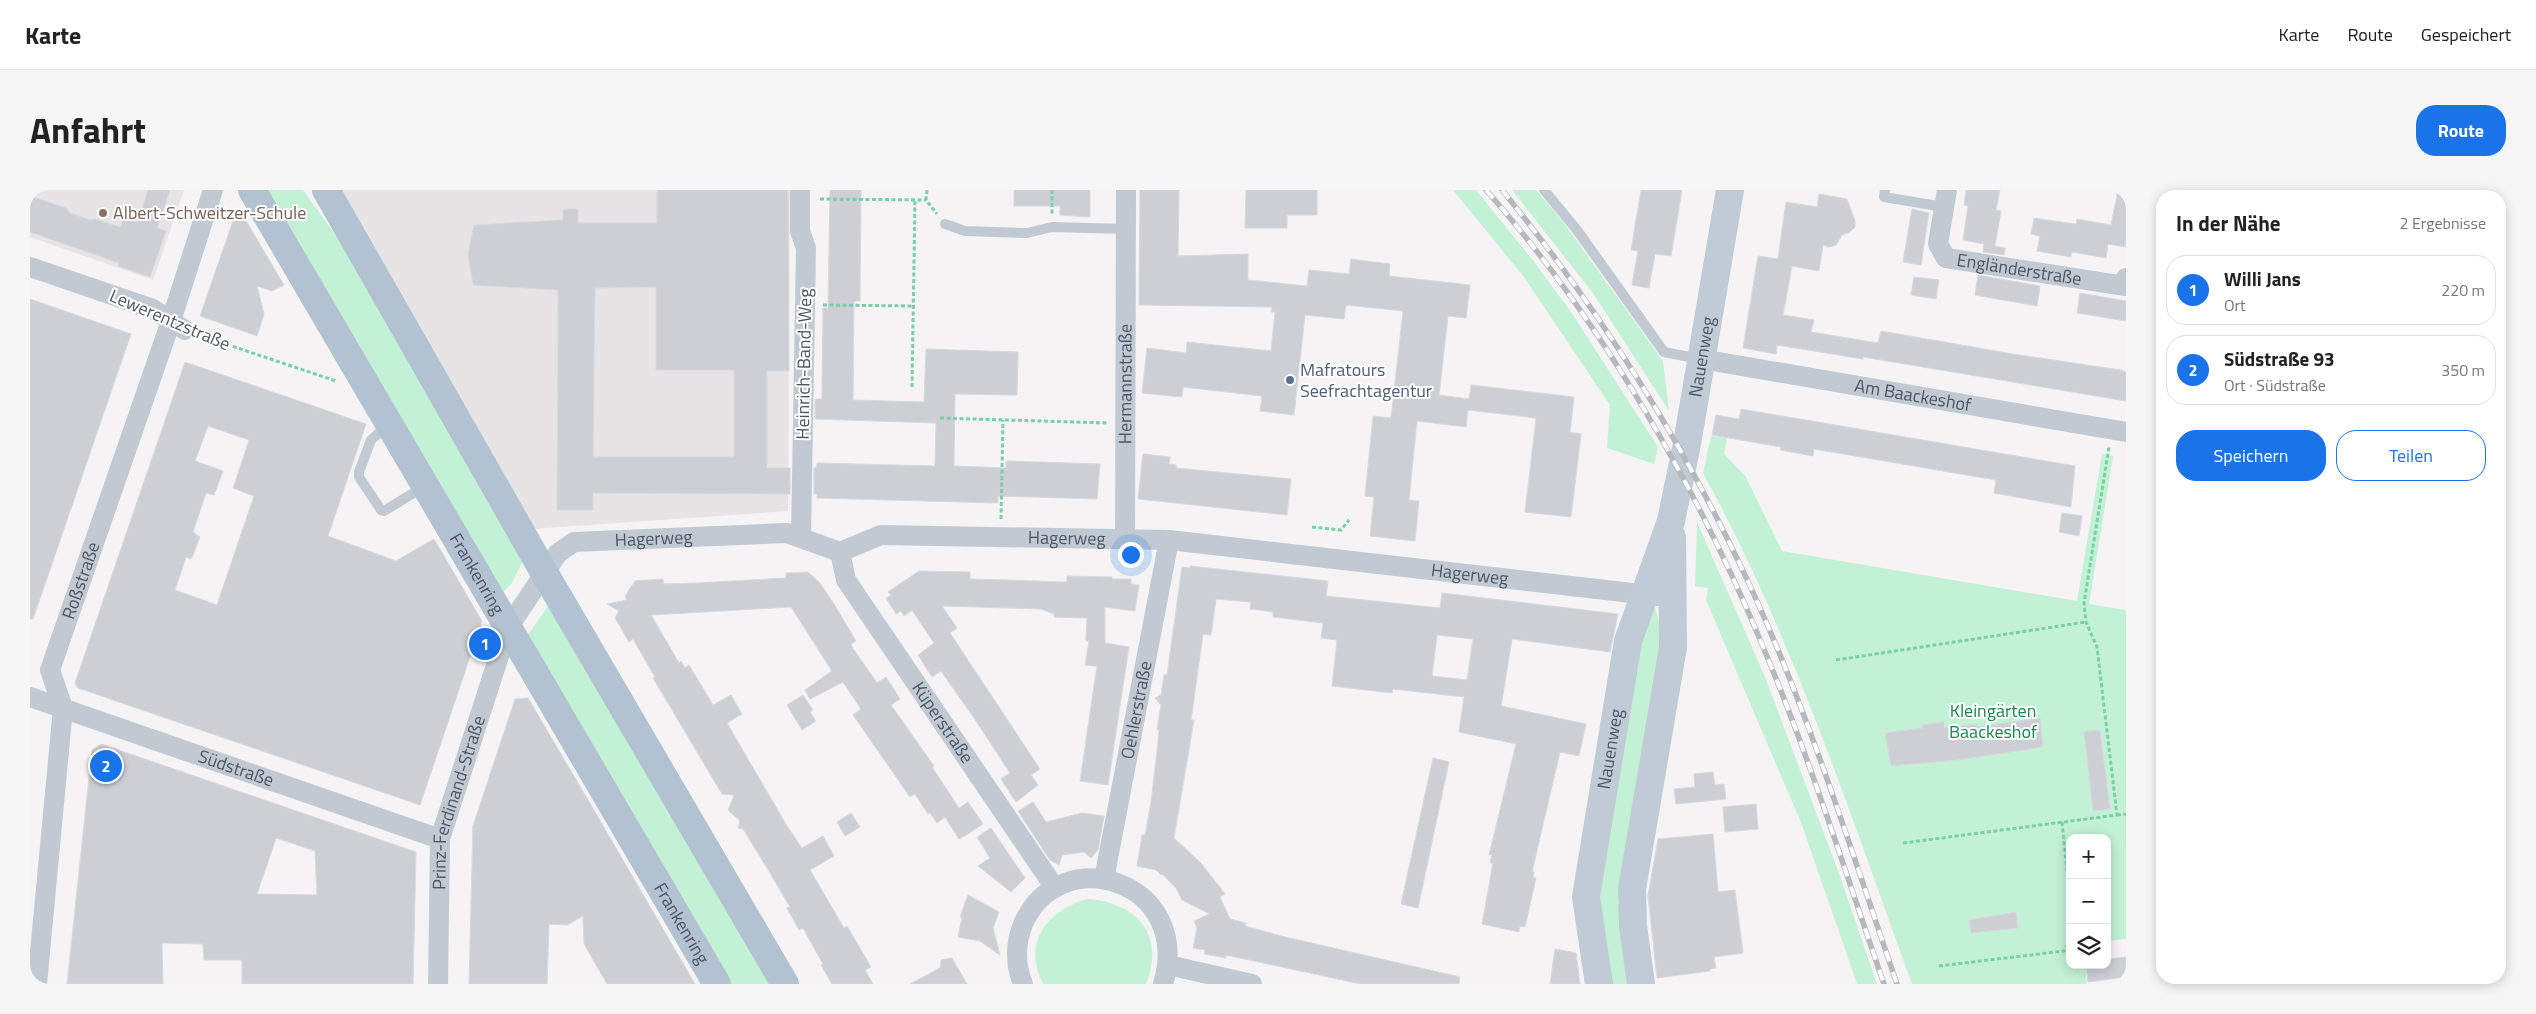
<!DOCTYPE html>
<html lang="de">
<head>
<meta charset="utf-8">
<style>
  body { margin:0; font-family:"Titillium Web",sans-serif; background:#f6f6f6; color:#222 }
  .controls { position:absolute; right:15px; bottom:15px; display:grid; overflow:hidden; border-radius:10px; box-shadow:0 2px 12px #0003 }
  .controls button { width:45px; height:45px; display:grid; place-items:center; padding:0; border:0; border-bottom:1px solid #e0e0e0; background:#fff; color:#222; font:25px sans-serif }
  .you { position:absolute; left:1100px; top:364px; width:18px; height:18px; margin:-12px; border:4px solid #fff; border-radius:50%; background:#1a73e8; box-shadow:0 0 0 8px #1a73e833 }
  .badge { display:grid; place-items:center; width:32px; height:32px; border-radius:50%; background:#1a73e8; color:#fff; font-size:16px; font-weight:700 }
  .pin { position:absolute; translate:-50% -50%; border:2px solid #fff; box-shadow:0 1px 5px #0006 }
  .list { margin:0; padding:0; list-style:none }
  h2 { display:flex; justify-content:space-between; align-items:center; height:65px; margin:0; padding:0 20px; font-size:21px }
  h2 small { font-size:16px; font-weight:400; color:#767676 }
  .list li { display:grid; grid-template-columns:32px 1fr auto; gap:15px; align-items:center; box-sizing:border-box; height:70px; margin:0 10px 10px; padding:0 10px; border:1px solid #e0e0e0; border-radius:20px }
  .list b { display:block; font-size:19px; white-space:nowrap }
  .list p { margin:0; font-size:16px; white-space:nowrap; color:#767676 }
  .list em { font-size:16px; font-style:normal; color:#767676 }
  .actions { display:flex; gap:10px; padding:15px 20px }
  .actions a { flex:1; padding:11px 0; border:1px solid #1a73e8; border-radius:20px; text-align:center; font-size:18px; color:#1a73e8 }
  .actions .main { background:#1a73e8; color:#fff }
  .icon { flex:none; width:28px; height:28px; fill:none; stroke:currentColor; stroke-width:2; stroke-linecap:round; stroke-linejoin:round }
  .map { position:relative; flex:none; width:2096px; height:794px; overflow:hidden; border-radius:20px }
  header { display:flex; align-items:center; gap:30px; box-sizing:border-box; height:70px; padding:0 25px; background:#fff; border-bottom:1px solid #e0e0e0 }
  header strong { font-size:24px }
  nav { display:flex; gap:28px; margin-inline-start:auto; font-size:18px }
  .intro { display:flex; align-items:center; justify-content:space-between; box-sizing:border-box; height:120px; padding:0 30px }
  h1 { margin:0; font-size:35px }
  .button { padding:12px 22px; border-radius:20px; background:#1a73e8; color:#fff; font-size:18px; font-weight:700 }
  main { display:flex; gap:30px; padding:0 30px }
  aside { flex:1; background:#fff; border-radius:20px; box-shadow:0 2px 12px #0003 }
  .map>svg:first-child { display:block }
</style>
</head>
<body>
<header>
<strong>Karte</strong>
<nav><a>Karte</a><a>Route</a><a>Gespeichert</a></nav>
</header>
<div class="intro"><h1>Anfahrt</h1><a class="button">Route</a></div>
<main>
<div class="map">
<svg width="2096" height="794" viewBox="0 0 2096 794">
  <rect width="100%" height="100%" fill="#f5f3f3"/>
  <g fill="#e6e4e5">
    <path d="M0 0H154L123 90 0 47Z"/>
    <path d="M312 0H760L758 321 502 339Z"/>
  </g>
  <g fill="#c3f1d5">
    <path d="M231 0H273L339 91 496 365 482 393 473 402 464 395Z"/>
    <path d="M1423 0H1446L1508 77 1543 125 1628 257 1624 274 1577 258 1580 215 1494 87Z"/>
    <path d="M1482 0H1506L1533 32 1633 171 1639 221 1563 103Z"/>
    <path d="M1681 246 1697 248 1694 264 1716 287 1752 361 2047 411 2072 264 2083 266 2059 414 2096 420V749L2077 751V648H2040V775H2055L2057 794H1882C1819 621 1762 445 1673 283Z"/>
    <path d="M1667 332 1735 487 1810 686 1847 794H1827L1772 635 1676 410 1678 398 1665 396Z"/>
    <path d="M523 409 747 794H697L495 449Z"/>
    <path d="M1625 417 1635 457 1588 710 1600 794H1578L1565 704 1607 462Z"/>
    <path d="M1057 709C1106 712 1136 745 1116 794H1013C992 752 1017 721 1057 709Z"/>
  </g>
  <g fill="#cdcfd5" stroke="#d7d9de" fill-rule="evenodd">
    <path d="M118 0H140L127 38 136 41 120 87 88 76 89 73 0 42V6L36 18 40 23 60 30 65 29 90 37 94 28 108 32Z"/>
    <path d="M627 0H758L759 181H737V278H760V304L563 303V320H527L528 100 443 95 438 64 444 35 533 30V19H548V33H627ZM626 97V180H704V267H563L565 98Z"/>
    <path d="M800 0H831L830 111H824L823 210 894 212 896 159 988 162 987 205 925 204 924 276 976 278V271L1070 274 1067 309 968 306V313L787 308V304H784V278H786L787 273 905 276 906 233 785 229V209H792L793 118H798Z"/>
    <path d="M984 0H1060V27L1030 25V16H984Z"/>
    <path d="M1110 0H1149L1148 66 1218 64V90L1277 96 1279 80 1319 84 1321 69 1360 74 1359 86 1440 95 1436 128 1418 126 1409 205 1439 209 1441 195 1544 207 1540 242 1551 244 1541 327 1495 322 1506 228 1438 220 1436 237 1387 231 1379 310 1389 311 1385 351 1340 346 1344 307 1335 306 1343 226 1361 228 1373 121 1316 115 1314 129 1275 125 1264 225 1230 221 1232 206 1153 197 1152 207 1112 203 1117 158 1156 163 1157 152 1241 161 1245 122H1241L1242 117 1109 115Z"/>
    <path d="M1216 0H1287V25H1257V38H1215Z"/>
    <path d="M1611 0H1652L1641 66 1625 64 1619 98 1602 95 1608 61 1601 60Z"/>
    <path d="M1936 0H1970L1966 20 1971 21 1965 56 1975 58 1974 65 1953 62 1954 54 1933 50 1938 16 1934 15Z"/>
    <path d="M2088 0H2096V57L2078 54 2076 68 2042 62 2041 67 2007 61 2010 46 2001 44 2004 28 2046 34 2047 29 2081 35Z"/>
    <path d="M1789 4 1817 9 1825 31V37L1820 42 1812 45 1806 55 1799 57 1793 55 1789 81 1762 76 1753 125 1784 130 1781 142 1848 153 1851 141 1983 164 2091 180 2096 182V211L1833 167V169L1747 155 1746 164 1713 158 1728 66 1748 69 1756 12 1787 17Z"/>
    <path d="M1882 19 1899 23 1891 75 1873 72Z"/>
    <path d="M215 29 254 95 242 101 227 96 234 124 227 146 170 126 203 31Z"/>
    <path d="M1948 85 2010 96 2007 116 1945 105Z"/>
    <path d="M1884 87 1909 90 1906 109 1881 105Z"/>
    <path d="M2050 103 2096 111V131L2047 123Z"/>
    <path d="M0 109 101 144 3 429H0Z"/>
    <path d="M155 172 336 234 298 346 366 371 404 349 452 431 390 615 48 498 45 493ZM178 236 219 250 203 298 224 306 187 415 145 400 156 367 161 369 163 365 170 347 163 342 176 303 184 305 193 281 165 271Z"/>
    <path d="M1711 219 2045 276 2041 317 1964 303 1966 290 1784 259 1783 266 1750 260 1751 257 1682 245 1686 225 1709 229Z"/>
    <path d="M1113 264 1140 267 1139 274 1146 275V278L1261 289 1257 325 1108 309Z"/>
    <path d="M2032 323 2052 326 2049 346 2029 342Z"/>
    <path d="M1160 376 1298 391 1296 406 1410 418 1412 403 1588 424 1580 462 1482 449 1471 516 1556 534 1549 566 1530 562 1502 682H1504L1503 688H1506L1500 715 1495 737 1490 736 1489 742 1452 734 1463 673H1460L1462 665H1459L1486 554 1429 542 1434 507 1363 499 1362 503 1302 496 1307 450 1291 448 1293 433 1243 427V422L1220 419 1221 412 1186 409 1181 445 1173 444 1161 530H1164L1144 648 1171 673 1195 704 1190 707 1200 729 1216 733 1215 736 1255 747 1430 787 1429 794H1331L1196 765V768L1174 764 1175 760 1163 758 1167 738 1164 731 1180 724 1152 710 1146 698 1132 684 1131 685 1126 680 1107 676 1112 645H1115L1121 612 1128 553 1129 540 1127 539 1131 515 1125 508 1131 505 1134 485H1137L1152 377 1160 378ZM1407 445 1443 449 1437 490 1402 486Z"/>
    <path d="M889 381 940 382V389L976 390 1037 392V386L1082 387V389H1101V394L1109 395 1105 421 1075 417V453L1099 457 1078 595 1050 591 1067 476 1055 475 1059 451H1056L1057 428 1024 427V424L1011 419 912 416 927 438 920 443 1010 579 1001 585 1008 595 986 612 971 589 980 583 946 531 911 481 902 487 888 465 904 453 882 420 874 426 871 421 866 424 856 408 861 405 858 402Z"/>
    <path d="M778 382 790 393 804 414 826 451 821 454 822 457 847 493 856 487 870 509 861 515 904 576 902 577 929 618 938 612 953 634 938 644 929 649 915 627 907 633 900 623 898 624 885 604 880 607 823 525 831 519 813 492 780 509 775 500 802 481 761 417 621 425 649 473 651 471 655 478 659 475 683 515 701 505 712 524 697 533 757 636 772 658 793 646 804 666 780 680 814 738 817 736 841 777 835 780 843 794H802L791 775 793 774 773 738 769 740 757 718 760 717 737 678 713 639 708 638 710 631 698 620 704 605 692 604 623 488 625 487 603 449 599 452 585 428 589 421 577 414 597 410 595 406 605 391 633 389 634 394 667 393 756 388V383Z"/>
    <path d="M773 505 783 520 780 522 786 531 772 540 757 515Z"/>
    <path d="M498 508 561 615 665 794H577L554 754 553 726 537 735 519 734 517 794H439L443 636 485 509Z"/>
    <path d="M2010 528 2013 557 1928 570 1861 576 1855 543 1893 538 1892 535 1914 532 1915 538 1947 534V537Z"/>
    <path d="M2070 540 2080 619 2063 621 2054 542Z"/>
    <path d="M71 554 386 662 383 794H212V770H174L173 754 132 753 133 794H37L62 560ZM246 648 285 661 287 705 227 704Z"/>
    <path d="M1403 568 1419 572 1388 718 1371 714Z"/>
    <path d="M1683 582 1685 595 1694 594 1696 609 1646 614 1644 599 1665 597 1664 584Z"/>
    <path d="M1003 612 1016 632 1052 623 1074 626 1068 660 1061 668 1054 662 1032 665 1029 675 1020 670 988 621Z"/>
    <path d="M1726 614 1728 639 1695 642 1693 617Z"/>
    <path d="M821 623 830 637 815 646 807 632Z"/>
    <path d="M961 638 995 688 981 702 948 676 960 668 947 647Z"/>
    <path d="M1683 644 1688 702 1705 700 1713 763 1684 767 1686 778 1680 779V781L1627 788 1618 706 1628 649Z"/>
    <path d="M938 705 969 722 963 738 970 765 950 751 928 747 932 728 930 727Z"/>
    <path d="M1986 722 1988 738 1941 743 1939 730Z"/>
    <path d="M1525 759 1546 763 1550 794H1520Z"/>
    <path d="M2096 767V787L2058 792 2056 775H2077V769Z"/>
    <path d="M922 768 937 794H880L910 778 911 770Z"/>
  </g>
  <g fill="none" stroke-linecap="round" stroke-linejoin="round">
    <g stroke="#7ad0a6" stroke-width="3" stroke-dasharray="4 2.5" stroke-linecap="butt">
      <path d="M897 0 896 10 907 24"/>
      <path d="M1022 0V24"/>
      <path d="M790 9 896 10"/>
      <path d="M793 115 885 116"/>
      <path d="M172 146 306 191"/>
      <path d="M882 197 885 10"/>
      <path d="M910 228 1078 233"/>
      <path d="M971 329 973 230"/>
      <path d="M1282 337 1311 340 1319 330"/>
      <path d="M1806 470 2056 432"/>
      <path d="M2087 625 2096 624"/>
      <path d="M2032 632 2040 711"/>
      <path d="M1873 653 2087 625 2067 457 2056 432 2054 413 2079 257"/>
      <path d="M1909 776 2034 761 2040 751"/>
    </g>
    <g stroke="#c1cad2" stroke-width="10">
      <path d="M1514 0 1547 40 1634 162 1670 169"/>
      <path d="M1855 0 1854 7 1914 17"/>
      <path d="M915 34 935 41 997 43 1022 37 1096 39"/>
      <path d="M358 235 341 250 329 282V287L351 320 354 321 395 296"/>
    </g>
    <g stroke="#c1cad2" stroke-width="20">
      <path d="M770 0V41L776 58 771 348"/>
      <path id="s1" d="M1917 0 1908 54 1916 68 2095 96 2096 88"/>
      <path d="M0 77 123 119 155 140"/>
      <path id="s2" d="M1671 169 2096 242"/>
      <path id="s3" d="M1095 349 1096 0"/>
      <path id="s4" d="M810 362 816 390 1025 698"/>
      <path id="s5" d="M0 507 410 649"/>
      <path id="s6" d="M1074 689 1139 350"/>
      <path d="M1138 775 1222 794"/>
      <path id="s7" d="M7 794 33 518 20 480 141 131 183 0"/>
      <path id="s8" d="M408 794 410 649 478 438 528 363 544 352 757 343 810 362 851 345 1139 350 1628 406"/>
      <path d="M993 794C985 774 985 754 993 734 1030 649 1164 691 1133 794"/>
    </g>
    <g stroke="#c1cbd6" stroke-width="28">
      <path id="s9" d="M1569 794 1556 707 1598 451 1641 331 1657 254 1700 0"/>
      <path d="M1611 794 1603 736 1602 699 1643 457 1642 347"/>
    </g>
    <g stroke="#b3c2d1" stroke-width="28">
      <path id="s10" d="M222 0 687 794"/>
      <path d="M296 0 515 384 755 794"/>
    </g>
    <defs>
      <g id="rail">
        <path d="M1456 0C1572 131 1670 302 1736 464 1781 572 1816 684 1854 794"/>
        <path d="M1472 0C1560 108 1636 225 1698 350 1769 491 1816 645 1867 794"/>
      </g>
    </defs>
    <use href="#rail" stroke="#b5b8bd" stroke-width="5.5"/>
    <use href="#rail" stroke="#fff" stroke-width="4" stroke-dasharray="11" stroke-linecap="butt"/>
  </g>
  <circle fill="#8d6e63" stroke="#fff" stroke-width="2" cx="73" cy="23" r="5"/>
  <circle fill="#5c6f8a" stroke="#fff" stroke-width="2" cx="1260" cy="190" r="5"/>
  <g text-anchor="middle" stroke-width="4" stroke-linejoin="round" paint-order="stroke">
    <g font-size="18" fill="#785e54" stroke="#fff" text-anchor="start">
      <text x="83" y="29">Albert-Schweitzer-Schule</text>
    </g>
    <g font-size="18" fill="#4a5661" stroke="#fff">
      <text dy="6" stroke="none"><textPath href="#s1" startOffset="145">Engländerstraße</textPath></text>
      <text transform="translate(140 130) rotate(23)" y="6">Lewerentzstraße</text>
      <text dy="6" stroke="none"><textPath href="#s9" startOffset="642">Nauenweg</textPath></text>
      <text transform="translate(774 174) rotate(-89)" y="6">Heinrich-Band-Weg</text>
      <text dy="6" stroke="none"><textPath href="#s3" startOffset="155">Hermannstraße</textPath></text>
      <text dy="6" stroke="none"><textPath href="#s2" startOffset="215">Am Baackeshof</textPath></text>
      <text dy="6" stroke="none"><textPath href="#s8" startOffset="976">Hagerweg</textPath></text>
      <text dy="6" stroke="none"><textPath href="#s8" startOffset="556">Hagerweg</textPath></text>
      <text dy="6" stroke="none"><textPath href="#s10" startOffset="445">Frankenring</textPath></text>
      <text dy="6" stroke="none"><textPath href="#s8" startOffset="1381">Hagerweg</textPath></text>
      <text dy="6" stroke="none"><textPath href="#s7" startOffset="412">Roßstraße</textPath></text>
      <text dy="6" stroke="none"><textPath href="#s6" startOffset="172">Oehlerstraße</textPath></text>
      <text dy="6" stroke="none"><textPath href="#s4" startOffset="201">Küperstraße</textPath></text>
      <text dy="6" stroke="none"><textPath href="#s9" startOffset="238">Nauenweg</textPath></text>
      <text dy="6" stroke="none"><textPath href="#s5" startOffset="218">Südstraße</textPath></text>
      <text dy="6" stroke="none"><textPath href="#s8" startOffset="184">Prinz-Ferdinand-Straße</textPath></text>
      <text dy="6" stroke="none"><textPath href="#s10" startOffset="850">Frankenring</textPath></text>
    </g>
    <g font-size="18" fill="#4e5e75" stroke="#fff" text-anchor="start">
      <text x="1270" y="186">Mafratours<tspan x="1270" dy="21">Seefrachtagentur</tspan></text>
    </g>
    <g font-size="18" fill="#17864f" stroke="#fff">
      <text x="1963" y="527">Kleingärten<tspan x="1963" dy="21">Baackeshof</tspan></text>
    </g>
  </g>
</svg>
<div class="controls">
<button>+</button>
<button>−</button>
<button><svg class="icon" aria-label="layers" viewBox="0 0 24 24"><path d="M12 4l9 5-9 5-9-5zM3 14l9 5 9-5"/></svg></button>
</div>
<div class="you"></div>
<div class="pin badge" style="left:455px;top:454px">1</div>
<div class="pin badge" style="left:76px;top:576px">2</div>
</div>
<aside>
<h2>In der Nähe<small>2 Ergebnisse</small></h2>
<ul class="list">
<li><span class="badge">1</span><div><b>Willi Jans</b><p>Ort</p></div><em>220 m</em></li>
<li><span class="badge">2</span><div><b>Südstraße 93</b><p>Ort · Südstraße</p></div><em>350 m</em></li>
</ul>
<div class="actions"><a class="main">Speichern</a><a>Teilen</a></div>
</aside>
</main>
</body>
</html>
